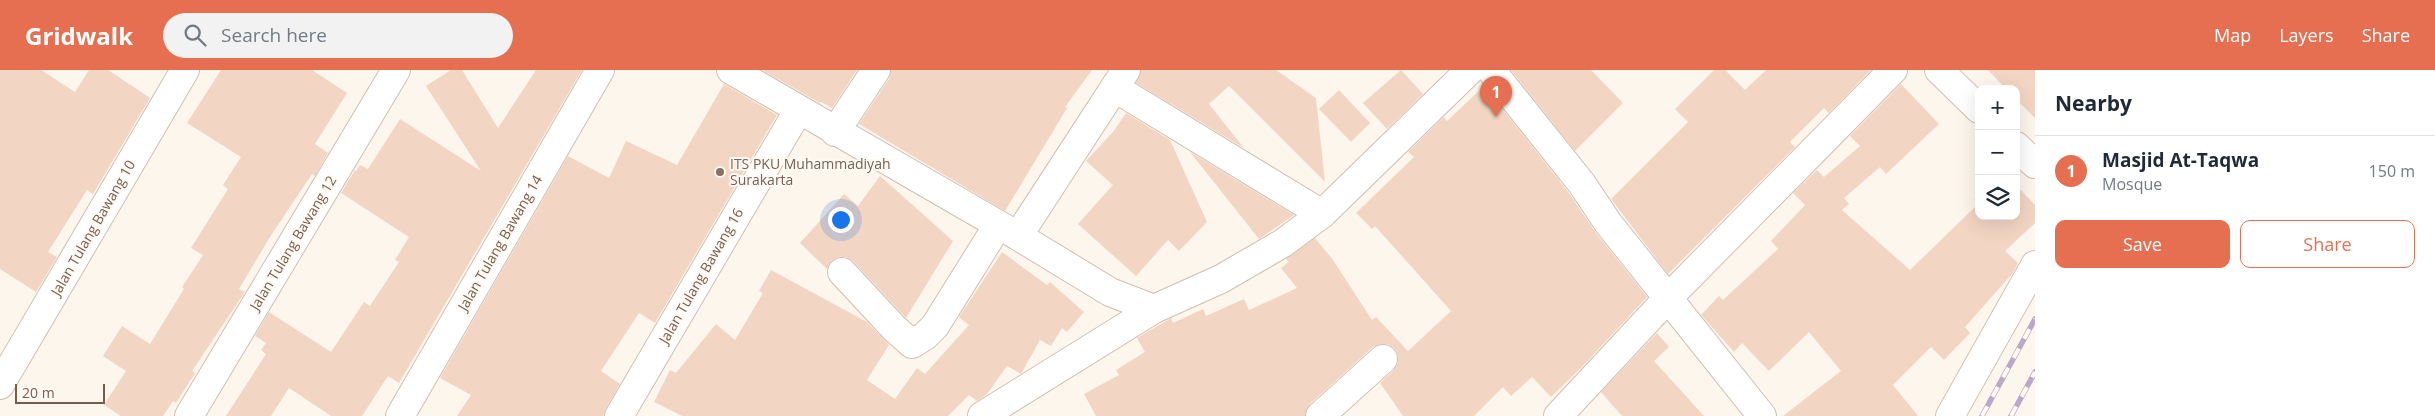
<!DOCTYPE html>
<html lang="en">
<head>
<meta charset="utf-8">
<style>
  body { margin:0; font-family:"Open Sans",sans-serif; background:#f2f2f3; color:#1f2937 }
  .controls { position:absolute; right:15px; top:15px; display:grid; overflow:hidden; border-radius:10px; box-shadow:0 5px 20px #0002 }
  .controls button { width:45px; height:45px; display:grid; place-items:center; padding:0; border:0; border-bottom:1px solid #e0e1e3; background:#fff; color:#1f2937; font:25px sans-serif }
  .scale { position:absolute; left:15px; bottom:12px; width:90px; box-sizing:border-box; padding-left:5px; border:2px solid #7a5c4d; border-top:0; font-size:14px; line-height:18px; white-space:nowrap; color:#7a5c4d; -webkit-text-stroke:4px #fffaf3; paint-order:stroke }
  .you { position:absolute; left:840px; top:149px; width:18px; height:18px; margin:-12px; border:4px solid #fff; border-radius:50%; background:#1a73e8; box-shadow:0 0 0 8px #1a73e833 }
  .badge { display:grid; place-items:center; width:32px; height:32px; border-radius:50%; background:#e76f51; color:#fff; font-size:16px; font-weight:700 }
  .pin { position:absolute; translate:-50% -41px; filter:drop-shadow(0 1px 2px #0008) }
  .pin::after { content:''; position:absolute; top:26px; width:18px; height:15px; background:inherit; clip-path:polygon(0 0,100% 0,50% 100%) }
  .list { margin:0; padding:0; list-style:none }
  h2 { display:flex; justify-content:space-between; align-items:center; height:65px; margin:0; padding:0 20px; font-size:21px }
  h2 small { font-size:16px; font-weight:400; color:#747a83 }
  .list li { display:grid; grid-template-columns:32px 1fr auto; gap:15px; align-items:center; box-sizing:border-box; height:70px; padding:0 20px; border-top:1px solid #e0e1e3 }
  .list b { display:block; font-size:19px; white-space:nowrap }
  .list p { margin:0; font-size:16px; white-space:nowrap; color:#747a83 }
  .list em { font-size:16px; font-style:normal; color:#747a83 }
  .actions { display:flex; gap:10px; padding:15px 20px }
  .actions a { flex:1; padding:11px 0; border:1px solid #e76f51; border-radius:10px; text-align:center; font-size:18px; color:#e76f51 }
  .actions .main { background:#e76f51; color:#fff }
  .icon { flex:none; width:28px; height:28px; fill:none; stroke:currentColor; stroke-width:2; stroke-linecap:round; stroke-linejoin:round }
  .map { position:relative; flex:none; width:2035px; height:346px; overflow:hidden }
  header { display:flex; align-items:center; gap:30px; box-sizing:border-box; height:70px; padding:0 25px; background:#e76f51; color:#fff }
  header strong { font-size:24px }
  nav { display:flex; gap:28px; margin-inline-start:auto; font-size:18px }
  .search { width:350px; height:45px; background:#f2f2f3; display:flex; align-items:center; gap:12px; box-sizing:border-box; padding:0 18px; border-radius:28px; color:#747a83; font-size:19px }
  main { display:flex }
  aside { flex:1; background:#fff }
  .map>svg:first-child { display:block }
</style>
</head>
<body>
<header>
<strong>Gridwalk</strong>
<div class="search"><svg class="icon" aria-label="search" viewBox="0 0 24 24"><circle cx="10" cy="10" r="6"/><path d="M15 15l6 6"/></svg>Search here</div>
<nav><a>Map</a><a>Layers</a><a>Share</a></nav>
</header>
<main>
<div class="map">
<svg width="2035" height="346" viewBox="0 0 2035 346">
  <rect width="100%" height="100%" fill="#fdf6ec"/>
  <g fill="#f3d5c3">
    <path d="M0 0H41L75 22 89 0H108L150 28 93 124 87 120 48 182 57 187 36 222 0 199Z"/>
    <path d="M221 0H312L347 23 315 74 328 83 315 106 312 104 270 167 239 219 245 222 192 301 195 303 176 333 173 331 163 346H121L104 335 126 301 103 286 122 256 150 274 184 219 182 217 203 185 191 178 228 119 223 115 241 87 187 53Z"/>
    <path d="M451 0H462L498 58 536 0H582L399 313 388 306 362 346H331L289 318 271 346H226L266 284 261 280 266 273 255 266 269 242 331 282 364 232 370 236 399 192 395 190 409 167 341 123 355 100 356 101 360 95 368 99 400 49 481 101 426 16Z"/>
    <path d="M762 0H857L832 38 821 32 820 33Z"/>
    <path d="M891 0H1092L1065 37 1067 38 1005 141 859 54 889 9Z"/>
    <path d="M1141 0H1276L1316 28 1325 112 1229 16 1209 34 1244 78 1136 13Z"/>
    <path d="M1401 0 1423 24 1387 59 1363 33Z"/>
    <path d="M1511 0H1591L1623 33 1575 81Z"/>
    <path d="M1714 0H1725L1745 20 1766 0H1871L1829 43 1824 38 1790 72 1795 77 1668 204 1611 129 1688 52 1675 39Z"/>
    <path d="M1988 0H2035V48L2016 29V19H2006Z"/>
    <path d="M724 14 777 45 655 253 639 243 601 301 620 314 606 338 603 346H457L471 325 440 308 568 86 609 108 626 71 677 95Z"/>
    <path d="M1901 14 1939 54 1886 104 1880 97 1844 128 1849 134 1842 140 1910 200 1978 134 1974 129 1979 125V146H2016V115L2035 135V153L2005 181 2018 193 2012 204 1965 257 1970 263 1944 290 1931 277 1893 315 1918 346H1783L1841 301 1809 262 1769 301 1742 273 1734 282 1701 245 1719 226 1723 230 1778 179 1771 171 1805 135 1793 123 1817 100 1824 107 1860 76 1850 66Z"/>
    <path d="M1484 16 1569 123 1596 163 1647 227 1580 299 1551 327 1532 307 1511 326 1503 317 1474 346H1403L1380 313 1394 300 1398 293V285L1394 278 1388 274H1380L1373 277 1310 334 1305 346H1096L1084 324 1119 305 1116 300 1145 282 1137 268 1171 248 1173 253 1203 239 1206 246 1244 229 1249 240 1297 218 1281 198 1289 192 1286 189 1315 168 1333 190 1372 250 1376 247 1408 281 1451 241 1375 156 1372 159 1356 143 1414 87 1408 82 1444 47 1447 51Z"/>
    <path d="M1339 20 1370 53 1351 72 1319 39Z"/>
    <path d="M1126 43 1170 70 1207 152 1179 181 1168 170 1136 206 1078 154 1113 115 1086 91 1113 62Z"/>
    <path d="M1190 82 1294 145 1259 169Z"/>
    <path d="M880 106 953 171 906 248 853 191 846 187H838L831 191 827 199 800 173 844 124 858 136Z"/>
    <path d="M1002 182 1047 215 1050 212 1084 242 1067 262 1062 258 1051 276 1040 270 1021 304 1007 296 987 324 977 331 969 325 948 346H682L654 332 670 300 676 303 716 254 735 270 763 223 759 221 771 200 867 252 889 275 867 310 895 329 917 298 925 304 969 255 959 247Z"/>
    <path d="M1657 263 1669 277 1654 291 1704 346H1622L1601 322Z"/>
  </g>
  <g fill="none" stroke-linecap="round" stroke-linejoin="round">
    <defs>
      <g id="street">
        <path d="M731 0 1018 166 1126 0"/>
        <path d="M1491 0 1582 114 1608 153 1762 346"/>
        <path d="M1115 18 1322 144"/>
        <path d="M835 62 876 0"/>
        <path d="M1018 166 1110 222 1154 239"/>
        <path d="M842 202 894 258 912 274 925 266 935 256 998 155"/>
        <path d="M0 315 185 0"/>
        <path d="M189 346 396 0"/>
        <path d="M400 346 600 0"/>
        <path d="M619 346 798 41"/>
        <path d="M982 346 1154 239 1221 209 1283 173 1322 144 1470 0"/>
        <path d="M1320 346 1383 289"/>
        <path d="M1558 346 1668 228 1893 0"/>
      </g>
      <g id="secondary">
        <path d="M1939 0 1979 39"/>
        <path d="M2016 76 2035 94"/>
        <path d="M1950 346 2035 195"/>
      </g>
    </defs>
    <use href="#street" stroke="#d1beb0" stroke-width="30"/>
    <use href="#secondary" stroke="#d6c0b0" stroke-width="30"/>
    <use href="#street" stroke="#fff" stroke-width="28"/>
    <use href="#secondary" stroke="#fff" stroke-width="28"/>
    <defs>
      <g id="rail">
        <path d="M1982 346 2035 249"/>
        <path d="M2011 346 2035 302"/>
      </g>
    </defs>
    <use href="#rail" stroke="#b9a8c9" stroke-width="5.5"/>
    <use href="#rail" stroke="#fffaf3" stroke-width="4" stroke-dasharray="11" stroke-linecap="butt"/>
  </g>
  <circle fill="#8d6e63" stroke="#fffaf3" stroke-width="2" cx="720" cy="102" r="5"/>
  <g text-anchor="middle" stroke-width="4" stroke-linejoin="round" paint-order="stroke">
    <g font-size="14" fill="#785e54" stroke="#fffaf3" text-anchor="start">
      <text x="730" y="99">ITS PKU Muhammadiyah<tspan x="730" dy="16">Surakarta</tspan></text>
    </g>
    <g font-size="14" fill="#7a5c4d" stroke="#fffaf3">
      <text transform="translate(93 158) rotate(-60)" y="5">Jalan Tulang Bawang 10</text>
      <text transform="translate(293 173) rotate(-59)" y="5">Jalan Tulang Bawang 12</text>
      <text transform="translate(500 173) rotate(-60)" y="5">Jalan Tulang Bawang 14</text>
      <text transform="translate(701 206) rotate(-60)" y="5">Jalan Tulang Bawang 16</text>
    </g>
  </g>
</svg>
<div class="controls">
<button>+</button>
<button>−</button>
<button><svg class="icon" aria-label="layers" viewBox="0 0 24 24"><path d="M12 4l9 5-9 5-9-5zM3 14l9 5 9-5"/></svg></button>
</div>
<div class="scale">20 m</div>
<div class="you"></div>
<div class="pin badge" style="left:1496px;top:47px">1</div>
</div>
<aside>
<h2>Nearby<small></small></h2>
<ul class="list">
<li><span class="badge">1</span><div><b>Masjid At-Taqwa</b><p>Mosque</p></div><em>150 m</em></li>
</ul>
<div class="actions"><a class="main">Save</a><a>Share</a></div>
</aside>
</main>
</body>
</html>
